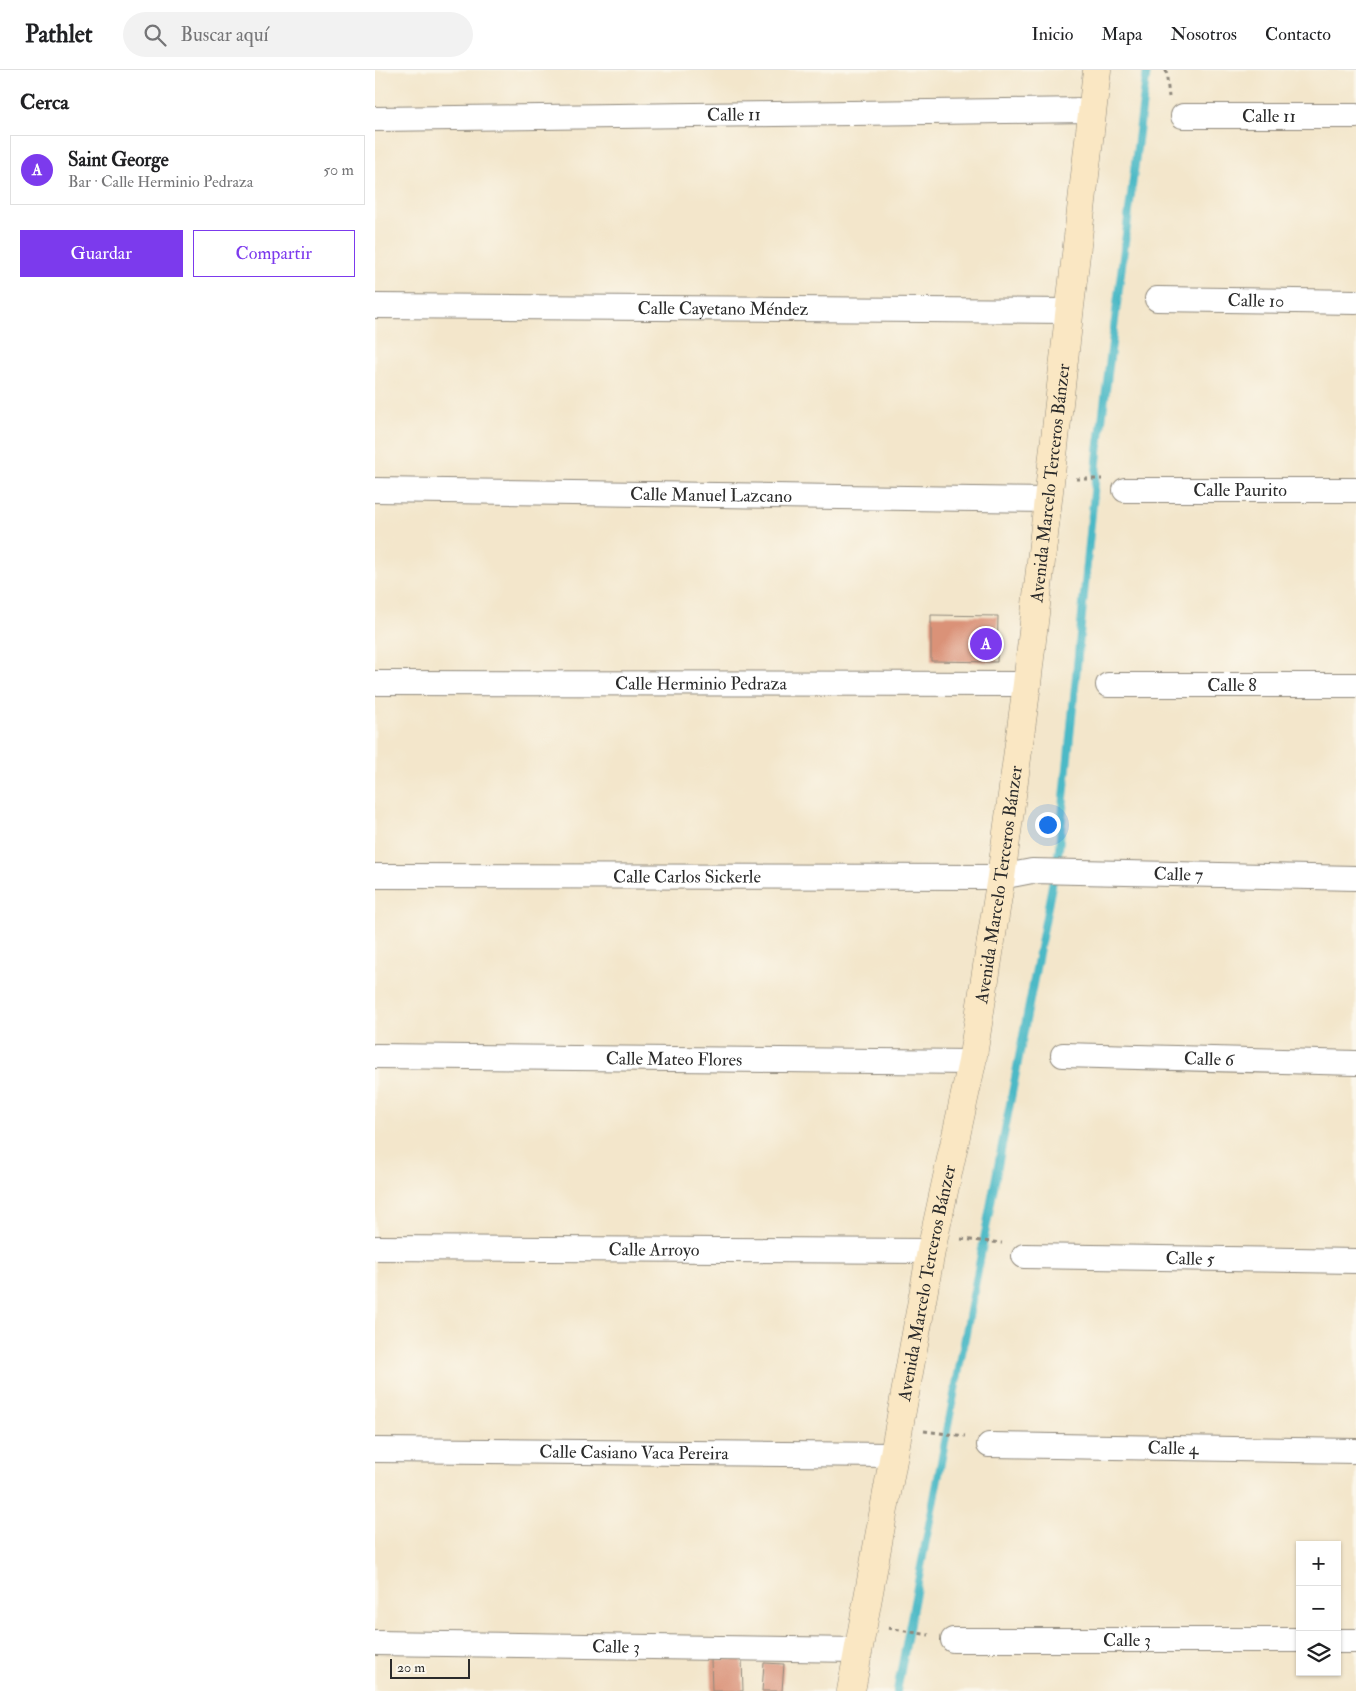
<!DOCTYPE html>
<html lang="es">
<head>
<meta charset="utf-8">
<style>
  body { margin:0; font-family:"IM FELL Double Pica",serif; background:#f2f2f2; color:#202124 }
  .controls { position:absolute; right:15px; bottom:15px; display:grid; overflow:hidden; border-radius:0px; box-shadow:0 1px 4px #0004 }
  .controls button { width:45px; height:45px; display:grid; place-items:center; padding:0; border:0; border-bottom:1px solid #e0e0e0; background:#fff; color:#202124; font:25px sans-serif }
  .scale { position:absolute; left:15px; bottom:12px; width:80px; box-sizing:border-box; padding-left:5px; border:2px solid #2b2b2b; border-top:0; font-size:14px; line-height:18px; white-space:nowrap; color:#2b2b2b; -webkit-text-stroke:4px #fbf7ec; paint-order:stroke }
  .you { position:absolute; left:672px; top:754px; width:18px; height:18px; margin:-12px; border:4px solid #fff; border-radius:50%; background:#1a73e8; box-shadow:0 0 0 8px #1a73e833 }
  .badge { display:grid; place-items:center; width:32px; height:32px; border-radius:50%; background:#7c3aed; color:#fff; font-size:16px; font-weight:700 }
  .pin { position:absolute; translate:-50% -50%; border:2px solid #fff; box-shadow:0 1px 5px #0006 }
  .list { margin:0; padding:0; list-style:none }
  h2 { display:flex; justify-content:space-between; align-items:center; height:65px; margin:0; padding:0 20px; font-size:21px }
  h2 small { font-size:16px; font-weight:400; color:#757577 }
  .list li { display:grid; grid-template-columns:32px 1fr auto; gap:15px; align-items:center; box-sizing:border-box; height:70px; margin:0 10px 10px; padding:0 10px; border:1px solid #e0e0e0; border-radius:0px }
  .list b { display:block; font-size:19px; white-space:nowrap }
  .list p { margin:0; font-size:16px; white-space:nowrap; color:#757577 }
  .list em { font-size:16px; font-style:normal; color:#757577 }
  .actions { display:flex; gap:10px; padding:15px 20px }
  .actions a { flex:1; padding:11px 0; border:1px solid #7c3aed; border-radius:0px; text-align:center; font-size:18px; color:#7c3aed }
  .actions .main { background:#7c3aed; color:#fff }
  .icon { flex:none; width:28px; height:28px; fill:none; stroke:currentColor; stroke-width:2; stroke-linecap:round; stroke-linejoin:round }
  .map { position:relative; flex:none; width:981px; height:1621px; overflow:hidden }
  header { display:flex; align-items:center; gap:30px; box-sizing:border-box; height:70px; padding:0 25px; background:#fff; border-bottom:1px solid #e0e0e0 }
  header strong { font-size:24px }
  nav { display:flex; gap:28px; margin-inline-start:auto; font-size:18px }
  .search { width:350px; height:45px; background:#f2f2f2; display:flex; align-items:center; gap:12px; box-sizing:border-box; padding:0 18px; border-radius:28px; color:#757577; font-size:19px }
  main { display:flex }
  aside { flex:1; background:#fff }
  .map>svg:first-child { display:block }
</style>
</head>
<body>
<header>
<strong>Pathlet</strong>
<div class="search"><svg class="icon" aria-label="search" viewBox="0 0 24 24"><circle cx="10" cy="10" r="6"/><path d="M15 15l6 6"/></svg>Buscar aquí</div>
<nav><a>Inicio</a><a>Mapa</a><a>Nosotros</a><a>Contacto</a></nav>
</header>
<main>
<aside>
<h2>Cerca<small></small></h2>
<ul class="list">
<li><span class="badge">A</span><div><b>Saint George</b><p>Bar · Calle Herminio Pedraza</p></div><em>50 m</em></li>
</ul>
<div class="actions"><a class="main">Guardar</a><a>Compartir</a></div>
</aside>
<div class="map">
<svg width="981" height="1621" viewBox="0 0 981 1621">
  <rect width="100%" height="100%" fill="#fbf7ec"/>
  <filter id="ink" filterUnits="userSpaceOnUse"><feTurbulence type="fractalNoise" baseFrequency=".02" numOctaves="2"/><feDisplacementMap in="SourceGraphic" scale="10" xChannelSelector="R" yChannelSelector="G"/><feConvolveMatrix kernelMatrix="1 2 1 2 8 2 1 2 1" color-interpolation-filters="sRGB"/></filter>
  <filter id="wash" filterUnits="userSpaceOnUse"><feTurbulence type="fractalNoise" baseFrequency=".0096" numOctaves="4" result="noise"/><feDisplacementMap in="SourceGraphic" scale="20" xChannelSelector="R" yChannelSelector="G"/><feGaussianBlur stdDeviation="1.12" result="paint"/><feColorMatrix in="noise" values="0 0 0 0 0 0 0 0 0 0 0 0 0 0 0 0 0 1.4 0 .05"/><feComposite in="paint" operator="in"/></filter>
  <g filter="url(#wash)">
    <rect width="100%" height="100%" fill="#f3e6cb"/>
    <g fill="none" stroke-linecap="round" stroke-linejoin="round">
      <path stroke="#4cb9c6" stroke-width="8" d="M522 1621 684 779 723 382 772 0"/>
    </g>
    <g id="blocks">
      <g fill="#da9278">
        <path d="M556 545 623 546 622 592 556 591Z"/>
        <path d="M367 1589 368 1621H337L336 1590Z"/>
        <path d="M389 1593 409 1594 407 1621H387Z"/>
      </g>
    </g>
  </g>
  <g filter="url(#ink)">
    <use href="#blocks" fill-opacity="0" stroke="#8f887b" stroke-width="1"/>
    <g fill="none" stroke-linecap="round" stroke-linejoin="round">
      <defs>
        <g id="street">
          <path id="s1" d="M808 46H981"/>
          <path id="s2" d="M0 49 717 40"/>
          <path id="s3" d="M782 229 981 232"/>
          <path id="s4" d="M0 236 694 241"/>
          <path id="s5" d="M0 420 673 430"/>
          <path id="s6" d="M750 420H981"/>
          <path id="s7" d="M0 613 652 614"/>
          <path id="s8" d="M733 615H981"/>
          <path id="s9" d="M0 806 626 807 657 801 981 808"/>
          <path id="s10" d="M688 985 981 993"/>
          <path id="s11" d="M0 986 597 992"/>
          <path id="s12" d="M0 1178 556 1181"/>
          <path id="s13" d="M649 1186 981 1191"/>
          <path id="s14" d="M614 1375 981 1381"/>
          <path id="s15" d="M0 1380 518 1385"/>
          <path id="s16" d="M578 1570H925"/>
          <path d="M962 1571H981"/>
          <path id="s17" d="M0 1573 483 1580"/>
        </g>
        <g id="secondary">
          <path id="s18" d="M476 1621 556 1181 597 992 626 807 652 614 722 0"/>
        </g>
      </defs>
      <use href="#street" stroke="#8f887b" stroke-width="26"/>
      <use href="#secondary" stroke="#8f887b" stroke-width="29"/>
      <g stroke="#8f887b" stroke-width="3" stroke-dasharray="4 4" stroke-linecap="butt">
        <path d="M791 0 794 27"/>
        <path d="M701 409H727"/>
        <path d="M586 1169 627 1173"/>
        <path d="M549 1361 590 1366"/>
        <path d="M513 1558 554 1565"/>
      </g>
      <use href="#street" stroke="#fff" stroke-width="24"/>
      <use href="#secondary" stroke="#fae7c3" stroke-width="28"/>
    </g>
  </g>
  <g text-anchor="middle" stroke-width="4.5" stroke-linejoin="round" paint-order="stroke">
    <g font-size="18" fill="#2b2b2b" stroke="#fbf7ec">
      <text dy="6" stroke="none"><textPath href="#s2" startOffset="359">Calle 11</textPath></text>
      <text dy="6" stroke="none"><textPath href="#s1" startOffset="86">Calle 11</textPath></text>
      <text dy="6" stroke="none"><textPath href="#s3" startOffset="99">Calle 10</textPath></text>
      <text dy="6" stroke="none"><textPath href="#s4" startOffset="348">Calle Cayetano Méndez</textPath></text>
      <text dy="6" stroke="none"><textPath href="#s18" startOffset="1225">Avenida Marcelo Terceros Bánzer</textPath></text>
      <text dy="6" stroke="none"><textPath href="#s6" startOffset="115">Calle Paurito</textPath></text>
      <text dy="6" stroke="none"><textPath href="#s5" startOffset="336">Calle Manuel Lazcano</textPath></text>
      <text dy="6" stroke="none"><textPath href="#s7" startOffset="326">Calle Herminio Pedraza</textPath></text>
      <text dy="6" stroke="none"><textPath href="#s8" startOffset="124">Calle 8</textPath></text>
      <text dy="6" stroke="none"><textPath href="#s9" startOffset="804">Calle 7</textPath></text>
      <text dy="6" stroke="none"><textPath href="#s9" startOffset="312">Calle Carlos Sickerle</textPath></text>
      <text dy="6" stroke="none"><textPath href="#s18" startOffset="820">Avenida Marcelo Terceros Bánzer</textPath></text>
      <text dy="6" stroke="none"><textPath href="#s11" startOffset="299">Calle Mateo Flores</textPath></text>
      <text dy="6" stroke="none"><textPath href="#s10" startOffset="146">Calle 6</textPath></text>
      <text dy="6" stroke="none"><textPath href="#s12" startOffset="279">Calle Arroyo</textPath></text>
      <text dy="6" stroke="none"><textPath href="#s13" startOffset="166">Calle 5</textPath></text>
      <text dy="6" stroke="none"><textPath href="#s18" startOffset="415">Avenida Marcelo Terceros Bánzer</textPath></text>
      <text dy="6" stroke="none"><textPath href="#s14" startOffset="184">Calle 4</textPath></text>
      <text dy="6" stroke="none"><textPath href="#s15" startOffset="259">Calle Casiano Vaca Pereira</textPath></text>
      <text dy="6" stroke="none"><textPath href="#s16" startOffset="174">Calle 3</textPath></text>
      <text dy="6" stroke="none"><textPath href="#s17" startOffset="241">Calle 3</textPath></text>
    </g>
  </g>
</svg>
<div class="controls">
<button>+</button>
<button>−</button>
<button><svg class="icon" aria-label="layers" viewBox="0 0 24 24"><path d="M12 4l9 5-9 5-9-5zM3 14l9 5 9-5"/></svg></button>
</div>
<div class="scale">20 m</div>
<div class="you"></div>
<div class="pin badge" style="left:611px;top:574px">A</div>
</div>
</main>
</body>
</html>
